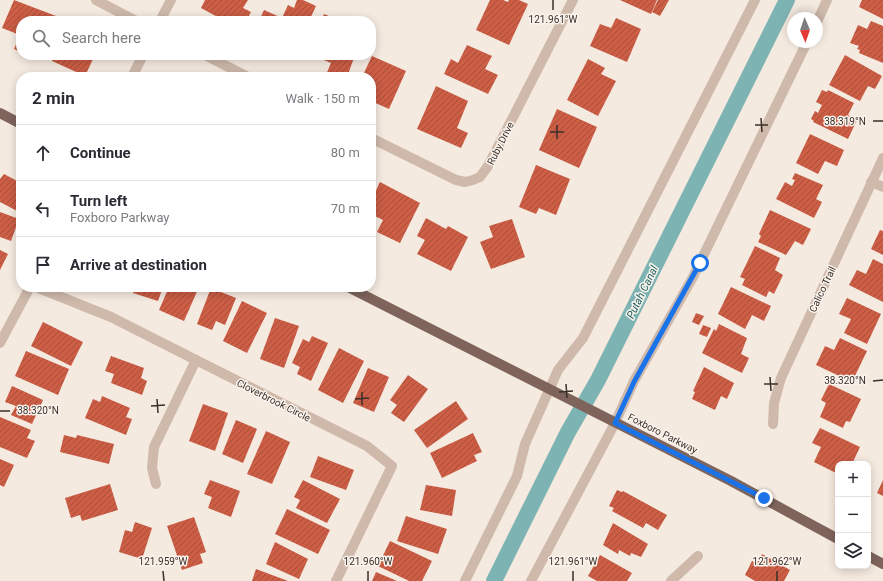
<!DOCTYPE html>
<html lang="en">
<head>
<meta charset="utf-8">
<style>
  body { margin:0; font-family:Roboto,sans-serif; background:#f7f7f7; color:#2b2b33 }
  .controls { position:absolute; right:12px; bottom:12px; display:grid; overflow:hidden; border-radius:8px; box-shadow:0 2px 10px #0003 }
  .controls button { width:36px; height:36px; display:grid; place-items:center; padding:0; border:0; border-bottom:1px solid #e1e1e2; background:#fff; color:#2b2b33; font:20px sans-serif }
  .compass { position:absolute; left:787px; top:12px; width:36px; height:36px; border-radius:50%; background:#fff; box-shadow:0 2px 10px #0003; rotate:178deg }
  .stop { position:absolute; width:12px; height:12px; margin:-9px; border:3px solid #1a73e8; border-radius:50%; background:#fff }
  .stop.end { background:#1a73e8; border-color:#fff; box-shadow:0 1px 4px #0008 }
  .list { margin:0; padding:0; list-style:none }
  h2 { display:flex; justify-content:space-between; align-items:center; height:52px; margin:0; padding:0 16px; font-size:17px }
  h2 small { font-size:13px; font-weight:400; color:#7c7c81 }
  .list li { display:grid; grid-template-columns:26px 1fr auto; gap:12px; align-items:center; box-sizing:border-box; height:56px; padding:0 16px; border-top:1px solid #e1e1e2 }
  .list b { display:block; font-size:15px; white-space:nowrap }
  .list p { margin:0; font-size:13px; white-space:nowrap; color:#7c7c81 }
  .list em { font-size:13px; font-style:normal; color:#7c7c81 }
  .icon { flex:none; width:22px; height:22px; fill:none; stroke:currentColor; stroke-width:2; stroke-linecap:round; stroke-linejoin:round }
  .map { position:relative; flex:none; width:883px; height:581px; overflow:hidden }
  .search { position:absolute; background:#fff; box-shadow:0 2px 10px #0003; left:16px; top:16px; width:360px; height:44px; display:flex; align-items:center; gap:10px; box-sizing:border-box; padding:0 14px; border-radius:16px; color:#7c7c81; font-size:15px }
  .panel { position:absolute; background:#fff; box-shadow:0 2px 10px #0003; left:16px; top:72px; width:360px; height:220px; border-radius:16px }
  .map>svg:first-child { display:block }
</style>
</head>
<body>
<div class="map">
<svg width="883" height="581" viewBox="0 0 883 581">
  <defs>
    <pattern id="building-hatch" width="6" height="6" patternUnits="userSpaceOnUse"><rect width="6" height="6" fill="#cd5e46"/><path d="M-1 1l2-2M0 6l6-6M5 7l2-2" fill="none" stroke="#a84e3b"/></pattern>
  </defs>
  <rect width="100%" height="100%" fill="#f5eae0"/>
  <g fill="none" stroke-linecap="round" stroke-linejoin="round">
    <path stroke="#7db4b3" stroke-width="16" d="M494 581 568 432 598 380 787 0"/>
  </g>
  <g fill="url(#building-hatch)">
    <path d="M14 0 56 16 54 21H21V52L14 49 20 35 2 28Z"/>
    <path d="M205 0H248L243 8 251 12 246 21H225L201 8Z"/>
    <path d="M297 0H303L316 6 309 21H259L264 10 282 18 288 5 294 8Z"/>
    <path d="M490 0H503L508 2 509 0H519L528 4 509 45 476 30Z"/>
    <path d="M620 0H657L651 14Z"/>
    <path d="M658 0H669L660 16 652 12Z"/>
    <path d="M862 0H883V19L859 7Z"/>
    <path d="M324 14 341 21H321Z"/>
    <path d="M616 18 641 29 627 62 590 46 600 24 611 28Z"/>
    <path d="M871 21 883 26V63L859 53 860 50 857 49 859 46 850 43 858 25 867 29Z"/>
    <path d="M467 45 492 56 485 69 498 75 488 94 444 74 451 59 458 63Z"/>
    <path d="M28 55H39L38 59Z"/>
    <path d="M55 55H95L85 76 52 61Z"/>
    <path d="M312 55H355L347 77H325L331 63Z"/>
    <path d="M845 55 882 76 875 89 868 86 860 101 829 85Z"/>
    <path d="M372 56 406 71 389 109 371 101 373 87 371 86V77H362Z"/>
    <path d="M588 59 605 68 601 74 616 81 598 116 567 100Z"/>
    <path d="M436 86 468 101 457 128 468 133 461 148 417 129Z"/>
    <path d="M822 90 827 92 828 90 854 103 848 115 857 120 848 139 813 122 814 121 811 119 815 111 818 113 822 105 816 102Z"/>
    <path d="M557 109 597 127 579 168 539 150Z"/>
    <path d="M810 134 844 150 837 166 825 161 818 174 796 163Z"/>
    <path d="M536 165 570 179 556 215 539 208 536 214 519 207Z"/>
    <path d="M795 173 823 185 816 199 822 202 814 218 776 199 785 182 792 186 795 180 792 179Z"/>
    <path d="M4 174 21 183V213L0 202V179Z"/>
    <path d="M380 182 420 203 400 243 377 232 383 220 371 214V201Z"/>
    <path d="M770 210 811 229 803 245 795 241 786 255 758 242 761 236 759 234Z"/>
    <path d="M0 212 19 219 11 241 0 237Z"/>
    <path d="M426 218 446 229 448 226 468 237 451 271 417 254 425 240 417 236Z"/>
    <path d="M512 219 525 257 491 269 480 242 493 237 489 226Z"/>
    <path d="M880 230 883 231V255L871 249Z"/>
    <path d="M755 246 780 258 775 270 783 275 774 294 769 291 766 297 742 285 745 279 740 277Z"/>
    <path d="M0 250 8 254 0 270Z"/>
    <path d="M873 259 883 264V302L849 285 857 270 866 274Z"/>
    <path d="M135 287H163L158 301 133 293Z"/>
    <path d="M169 287H199L184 321 159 310Z"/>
    <path d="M731 287 771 306 764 321 752 315 745 329 718 314Z"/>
    <path d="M211 288 236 298 225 325 216 321 212 330 197 324Z"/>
    <path d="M847 298 881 314 867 344 844 333 851 319 839 314Z"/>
    <path d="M242 301 267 313 247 353 223 341Z"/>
    <path d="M696 313 704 316 699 325 692 322Z"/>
    <path d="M275 318 299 326 284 368 260 359Z"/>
    <path d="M43 322 83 342 71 366 31 346Z"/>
    <path d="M719 324 747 338 741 354 749 358 742 373 702 353 714 329 716 331Z"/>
    <path d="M703 325 711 328 707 337 699 334Z"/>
    <path d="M312 336 328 343 311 381 297 374 300 367 292 363 303 339 309 342Z"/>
    <path d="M840 338 867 351 852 382 816 365 825 346 834 350Z"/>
    <path d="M339 348 364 361 343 403 318 390Z"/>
    <path d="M26 351 69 369 58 395 15 376Z"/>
    <path d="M111 356 144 368 141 378 147 381 142 395 111 383 114 374 105 371Z"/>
    <path d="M704 367 734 383 727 399 721 396 715 410 692 399 695 392 693 391Z"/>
    <path d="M368 368 389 377 374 412 353 403Z"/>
    <path d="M408 375 428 389 404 422 391 413 397 405 390 400Z"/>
    <path d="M829 384 861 399 850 422 846 421 843 428 820 417 826 403 821 400Z"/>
    <path d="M12 386 43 400 32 424 11 415 16 406 5 402Z"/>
    <path d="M102 396 130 408 126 417 132 419 126 435 85 418 93 399 100 402Z"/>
    <path d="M456 401 468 419 427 448 414 430Z"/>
    <path d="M203 404 228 413 215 451 189 441Z"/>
    <path d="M0 417 31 430 27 438 35 441 27 458 0 447Z"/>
    <path d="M236 420 257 429 243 463 222 454Z"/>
    <path d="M820 428 860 447 852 464H838V474L814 462 821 447 812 443Z"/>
    <path d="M266 431 290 442 272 484 247 474Z"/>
    <path d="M473 433 482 452 474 455 477 461 442 478 430 453Z"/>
    <path d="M64 435 76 438 77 435 114 444 109 464 60 452Z"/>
    <path d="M318 456 354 470 346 490 310 477Z"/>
    <path d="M0 459 14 465 4 487 0 485Z"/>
    <path d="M210 480 240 491 231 517 208 508 212 497 204 494Z"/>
    <path d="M303 480 340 499 327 523 296 508 300 500 294 497Z"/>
    <path d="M883 480V496L877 493Z"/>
    <path d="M110 484 118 510 82 521 80 515 71 518 65 498Z"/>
    <path d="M426 485 456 490 452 516 420 510Z"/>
    <path d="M617 490 622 492 623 491 667 515 658 530 646 523 643 528 612 511 614 508 609 506Z"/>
    <path d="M287 509 330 530 318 554 275 534Z"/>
    <path d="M406 516 447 529 438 554 397 541Z"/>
    <path d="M194 517 206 552 200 554 203 563 182 570 167 526Z"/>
    <path d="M135 522 152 528 142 559 119 552 125 530 132 532Z"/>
    <path d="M613 523 648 544 641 557 631 553 630 556 619 550 618 554 603 545Z"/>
    <path d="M390 541 432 561 422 581H409L378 566Z"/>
    <path d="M275 542 308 559 299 579 266 564Z"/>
    <path d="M762 554 790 570 784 581H755L745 575 752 561 757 563Z"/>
    <path d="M600 555 632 573 627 581H597L588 576Z"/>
    <path d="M256 569 288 581H252Z"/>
    <path d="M376 572 397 581H372Z"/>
  </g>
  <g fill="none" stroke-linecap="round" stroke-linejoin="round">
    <g stroke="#ceb9ab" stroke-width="10">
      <path d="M96 0 136 21"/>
      <path d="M160 21 171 0"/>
      <path d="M817 22 827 0"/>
      <path d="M205 55 248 77"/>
      <path d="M132 77 143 55"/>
      <path d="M371 138 456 180 465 182 473 180 480 177 488 166 573 0"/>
      <path d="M871 182 883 187"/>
      <path d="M36 287 111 317 196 360 367 446 392 466 336 581"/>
      <path d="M0 343 30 287"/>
      <path d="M773 424 774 403 781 378 883 158"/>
      <path d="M156 484 152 468 154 447 196 360"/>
      <path d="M465 581 517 476 525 444 558 370 583 338 755 0"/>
      <path d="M531 581 615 423 634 381 693 277 807 42"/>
      <path d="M671 581 698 556"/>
    </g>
    <g stroke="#7e645b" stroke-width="10">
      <path d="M0 113 21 124"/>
      <path d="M348 287 731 481 838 539"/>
      <path d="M868 556 883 564"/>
    </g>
  </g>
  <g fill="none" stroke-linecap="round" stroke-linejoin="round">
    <path stroke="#1a73e8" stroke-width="5" d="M700 263 634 382 615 423 764 498"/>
  </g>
  <path fill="none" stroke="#3b2f2a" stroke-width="1.5" d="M553 0V10M761 118 762 132M873 121H883M557 125V139M755 125H768M550 132H564M770 377 771 391M873 381 883 380M566 384 567 398M764 384H778M362 392V405M559 392 573 391M157 399 158 413M355 399 369 398M151 406 165 405M0 411H10M163 571 164 581M368 571V581M573 571V581M777 571V581"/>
  <g text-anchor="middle" stroke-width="3" stroke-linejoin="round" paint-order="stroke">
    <g font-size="10" fill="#3b2f2a" stroke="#fbf4ed">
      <text transform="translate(500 143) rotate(-63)" y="4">Ruby Drive</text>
      <text transform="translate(822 289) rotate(-65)" y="4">Calico Trail</text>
      <text transform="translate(274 400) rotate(27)" y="4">Cloverbrook Circle</text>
      <text transform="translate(663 433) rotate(27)" y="4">Foxboro Parkway</text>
    </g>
    <g font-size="11" font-style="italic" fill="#1c6060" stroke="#fbf4ed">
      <text transform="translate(642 292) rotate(-64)" y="4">Putah Canal</text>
    </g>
  </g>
  <g font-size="10" text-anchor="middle" fill="#3b2f2a" stroke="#fbf4ed" stroke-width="3" stroke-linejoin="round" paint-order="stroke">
    <text x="553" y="23">121.961°W</text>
    <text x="845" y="125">38.319°N</text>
    <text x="845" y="384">38.320°N</text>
    <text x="38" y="414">38.320°N</text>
    <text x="163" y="565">121.959°W</text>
    <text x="368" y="565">121.960°W</text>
    <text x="573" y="565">121.961°W</text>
    <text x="777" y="565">121.962°W</text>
  </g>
</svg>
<div class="controls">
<button>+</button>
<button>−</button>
<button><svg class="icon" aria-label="layers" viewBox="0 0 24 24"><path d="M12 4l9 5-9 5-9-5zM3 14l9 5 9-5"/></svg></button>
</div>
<svg class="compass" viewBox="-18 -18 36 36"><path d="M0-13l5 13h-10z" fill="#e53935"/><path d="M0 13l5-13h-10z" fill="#7c7c81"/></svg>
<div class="stop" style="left:700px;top:263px"></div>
<div class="stop end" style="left:764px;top:498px"></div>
<div class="search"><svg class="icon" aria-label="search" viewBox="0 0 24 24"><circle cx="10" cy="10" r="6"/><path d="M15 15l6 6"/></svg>Search here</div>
<section class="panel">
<h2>2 min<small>Walk · 150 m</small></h2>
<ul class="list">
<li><svg class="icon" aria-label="ahead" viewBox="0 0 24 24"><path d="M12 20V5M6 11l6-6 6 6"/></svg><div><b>Continue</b></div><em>80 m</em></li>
<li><svg class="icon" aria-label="left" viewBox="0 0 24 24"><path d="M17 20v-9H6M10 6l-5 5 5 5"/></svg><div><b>Turn left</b><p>Foxboro Parkway</p></div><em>70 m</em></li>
<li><svg class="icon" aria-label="arrive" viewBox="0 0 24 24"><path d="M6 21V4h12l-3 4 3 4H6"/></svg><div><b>Arrive at destination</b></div></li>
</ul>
</section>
</div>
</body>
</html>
